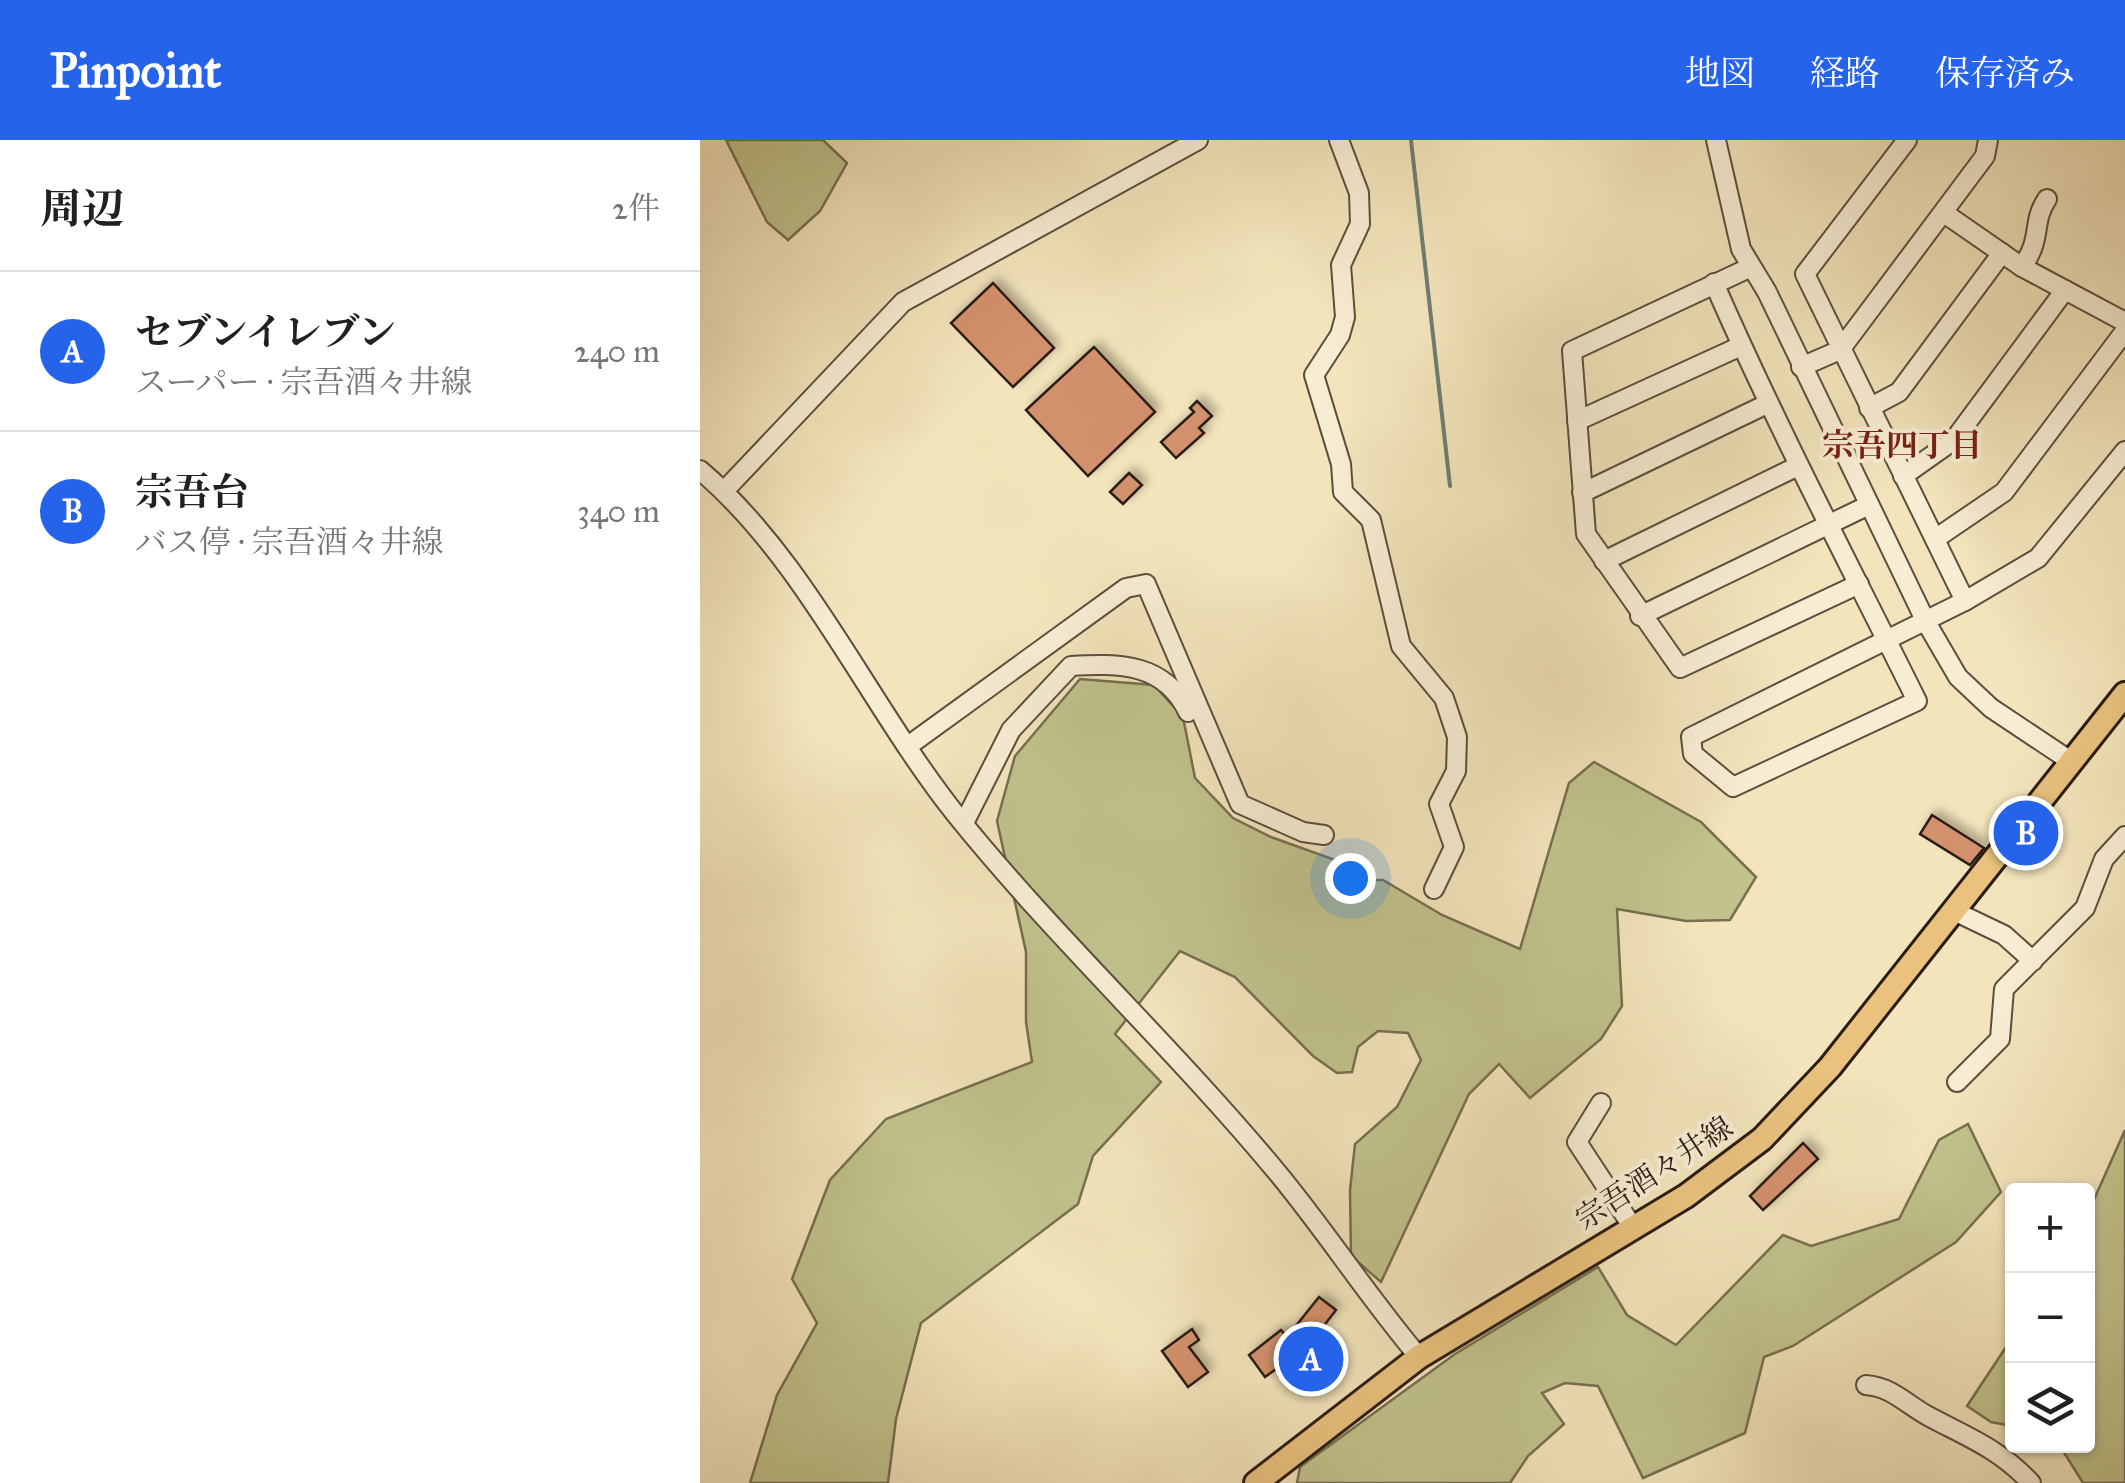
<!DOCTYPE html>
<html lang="ja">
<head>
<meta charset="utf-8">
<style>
  body { margin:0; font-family:"IM FELL Great Primer","Noto Serif JP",serif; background:#f6f6f6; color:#202124 }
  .controls { position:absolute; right:30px; bottom:30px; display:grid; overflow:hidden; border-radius:10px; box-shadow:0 2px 8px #0004 }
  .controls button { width:90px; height:90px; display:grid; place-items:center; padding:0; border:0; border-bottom:2px solid #e0e0e0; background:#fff; color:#202124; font:50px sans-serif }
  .you { position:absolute; left:650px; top:738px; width:35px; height:35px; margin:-25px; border:8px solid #fff; border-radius:50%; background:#1a73e8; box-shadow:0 0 0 15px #1a73e833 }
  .badge { display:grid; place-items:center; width:65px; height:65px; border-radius:50%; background:#2563eb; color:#fff; font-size:32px; font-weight:700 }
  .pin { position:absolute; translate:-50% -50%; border:5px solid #fff; box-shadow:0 2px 10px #0006 }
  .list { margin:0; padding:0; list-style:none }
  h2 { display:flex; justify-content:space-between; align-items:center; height:130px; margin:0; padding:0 40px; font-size:42px }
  h2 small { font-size:32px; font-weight:400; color:#757577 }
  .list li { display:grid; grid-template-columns:65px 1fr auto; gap:30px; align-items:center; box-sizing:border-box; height:160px; padding:0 40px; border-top:2px solid #e0e0e0 }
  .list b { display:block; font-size:38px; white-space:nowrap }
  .list p { margin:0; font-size:32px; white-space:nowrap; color:#757577 }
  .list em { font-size:32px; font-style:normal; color:#757577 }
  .icon { flex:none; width:55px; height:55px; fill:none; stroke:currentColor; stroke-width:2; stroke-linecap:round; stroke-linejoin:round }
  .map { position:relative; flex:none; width:1425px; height:1343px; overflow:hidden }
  header { display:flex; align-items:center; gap:60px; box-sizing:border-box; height:140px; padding:0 50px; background:#2563eb; color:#fff }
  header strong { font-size:48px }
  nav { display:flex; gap:55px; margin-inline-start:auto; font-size:35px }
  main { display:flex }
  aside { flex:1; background:#fff }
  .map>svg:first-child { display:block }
</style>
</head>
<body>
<header>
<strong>Pinpoint</strong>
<nav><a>地図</a><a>経路</a><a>保存済み</a></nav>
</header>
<main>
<aside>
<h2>周辺<small>2件</small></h2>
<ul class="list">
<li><span class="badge">A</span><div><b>セブンイレブン</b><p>スーパー · 宗吾酒々井線</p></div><em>240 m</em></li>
<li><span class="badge">B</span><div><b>宗吾台</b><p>バス停 · 宗吾酒々井線</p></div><em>340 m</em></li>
</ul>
</aside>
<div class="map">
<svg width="1425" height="1343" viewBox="0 0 1425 1343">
  <defs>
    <filter id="shadow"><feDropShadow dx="5.5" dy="-5.5" stdDeviation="5" flood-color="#0004"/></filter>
  </defs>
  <rect width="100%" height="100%" fill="#f3e4bb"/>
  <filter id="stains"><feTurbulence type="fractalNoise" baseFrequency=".002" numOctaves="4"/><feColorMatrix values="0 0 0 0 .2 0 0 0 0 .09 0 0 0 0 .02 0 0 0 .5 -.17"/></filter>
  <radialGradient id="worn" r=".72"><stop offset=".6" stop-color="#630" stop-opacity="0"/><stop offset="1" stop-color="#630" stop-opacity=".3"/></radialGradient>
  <g fill="#c1c28c" stroke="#766f50" stroke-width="2.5">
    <path d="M26 0H123L147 23 120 71 88 100 67 82Z"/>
    <path d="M380 539 454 545 483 577 495 638 533 678 571 697 638 721 663 740H683L742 775 820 809 869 643 894 622 1001 682 1056 737 1030 780 986 781 917 769 922 866 901 899 830 958 799 924 769 954 681 1142 651 1116 650 1050 655 1004 697 967 721 920 708 893 678 891 658 907 652 932 637 933 613 916 535 837 480 811 415 894 461 942 393 1016 378 1064 221 1183 196 1279 188 1343H50L77 1255 117 1183 92 1139 130 1040 186 979 332 922 326 882V812L297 681 315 616Z"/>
    <path d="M1268 984 1301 1052 1256 1102 1093 1206 1064 1217 1045 1293 943 1338 898 1246 865 1243 842 1253 864 1284 828 1316 810 1343H597L600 1327 755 1214 898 1127 927 1175 976 1205 1083 1095 1111 1106 1199 1079 1239 1000Z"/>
    <path d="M1425 990V1343H1383L1360 1306H1388V1073Z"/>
    <path d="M1312 1198V1286L1291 1282 1267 1266Z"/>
  </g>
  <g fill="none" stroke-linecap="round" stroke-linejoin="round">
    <path stroke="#6e7d73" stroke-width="4" d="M711 0 750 346"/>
  </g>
  <g fill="#d3906d" stroke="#2a1c14" stroke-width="2.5" filter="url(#shadow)">
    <path d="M293 143 354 208 313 247 251 183Z"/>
    <path d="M394 207 455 272 388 336 326 270Z"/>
    <path d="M497 261 512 276 499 288 504 293 476 318 461 302 494 272 490 268Z"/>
    <path d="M429 333 442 345 423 364 410 352Z"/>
    <path d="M1232 675 1284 708 1270 725 1220 694Z"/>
    <path d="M1103 1003 1118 1019 1063 1070 1050 1056Z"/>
    <path d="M619 1157 636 1170 619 1192 633 1213 599 1239 587 1221 565 1237 549 1215 581 1190 587 1197Z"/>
    <path d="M492 1189 499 1200 489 1207 508 1232 488 1247 462 1211Z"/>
  </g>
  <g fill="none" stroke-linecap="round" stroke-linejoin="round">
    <defs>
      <g id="minor">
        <path d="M639 0 659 53 660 84 641 125 645 177 640 195 614 235 641 324 643 352 671 380 701 506 744 558 757 597 756 631 739 664 754 707 734 749"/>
        <path d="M1016 0 1041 109 1067 152 1226 482 1258 537 1291 568 1372 622"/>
        <path d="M1207 0 1105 134 1265 461"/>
        <path d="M1244 73 1322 127 1425 182"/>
        <path d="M1051 127 872 211 886 394 980 528 1159 444"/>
        <path d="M1322 127C1343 98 1331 83 1347 59"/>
        <path d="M1014 143C1076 285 1148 422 1217 561L1033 647 993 614 991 597 1265 461 1338 418 1425 311"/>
        <path d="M1101 227 1140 210 1285 16 1288 0"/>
        <path d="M1169 268 1199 252 1302 113"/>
        <path d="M877 281 1041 206"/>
        <path d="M0 330C107 421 169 566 257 676 357 800 474 908 576 1031 626 1091 668 1157 719 1217"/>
        <path d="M1203 336 1254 300 1365 150"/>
        <path d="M24 351 203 162 498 0"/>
        <path d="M882 353 1067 264"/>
        <path d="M1235 399 1304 352 1425 191"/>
        <path d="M904 421 1098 326"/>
        <path d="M940 476 1169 365"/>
        <path d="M208 606 426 448 446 444 540 664 603 692 624 695"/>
        <path d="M264 683 311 590 371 526C419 523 465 523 488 572"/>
        <path d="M1254 771 1304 795 1333 821"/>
        <path d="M1257 942 1300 899 1304 849 1385 768 1404 719 1425 696"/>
        <path d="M901 963 877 1002 932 1086"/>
        <path d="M1166 1245C1192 1247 1206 1264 1228 1276 1267 1297 1300 1309 1331 1343"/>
      </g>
      <path id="major" d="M556 1343 719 1217 986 1056 1062 999 1130 927 1425 554"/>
    </defs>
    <use href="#minor" stroke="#5c4e3e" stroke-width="22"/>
    <use href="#major" stroke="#2a1c14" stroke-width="28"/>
    <use href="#minor" stroke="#f7edd3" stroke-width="18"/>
    <use href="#major" stroke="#eac27e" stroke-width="22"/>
  </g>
  <g text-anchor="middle" stroke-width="8" stroke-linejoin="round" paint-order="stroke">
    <g font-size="30" fill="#2a1c14" stroke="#f7edd3">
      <text transform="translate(954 1033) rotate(-33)" y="10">宗吾酒々井線</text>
    </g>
    <g font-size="32" font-weight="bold" fill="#7a1f14" stroke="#f7edd3">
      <text x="1202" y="316">宗吾四丁目</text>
    </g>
  </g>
  <rect width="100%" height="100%" filter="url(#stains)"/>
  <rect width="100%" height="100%" fill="url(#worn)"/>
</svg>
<div class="controls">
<button>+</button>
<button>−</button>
<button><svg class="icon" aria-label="layers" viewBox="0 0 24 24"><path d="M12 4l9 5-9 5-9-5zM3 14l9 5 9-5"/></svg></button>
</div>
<div class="you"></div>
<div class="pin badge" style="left:611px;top:1219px">A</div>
<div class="pin badge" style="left:1326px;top:693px">B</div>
</div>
</main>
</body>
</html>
